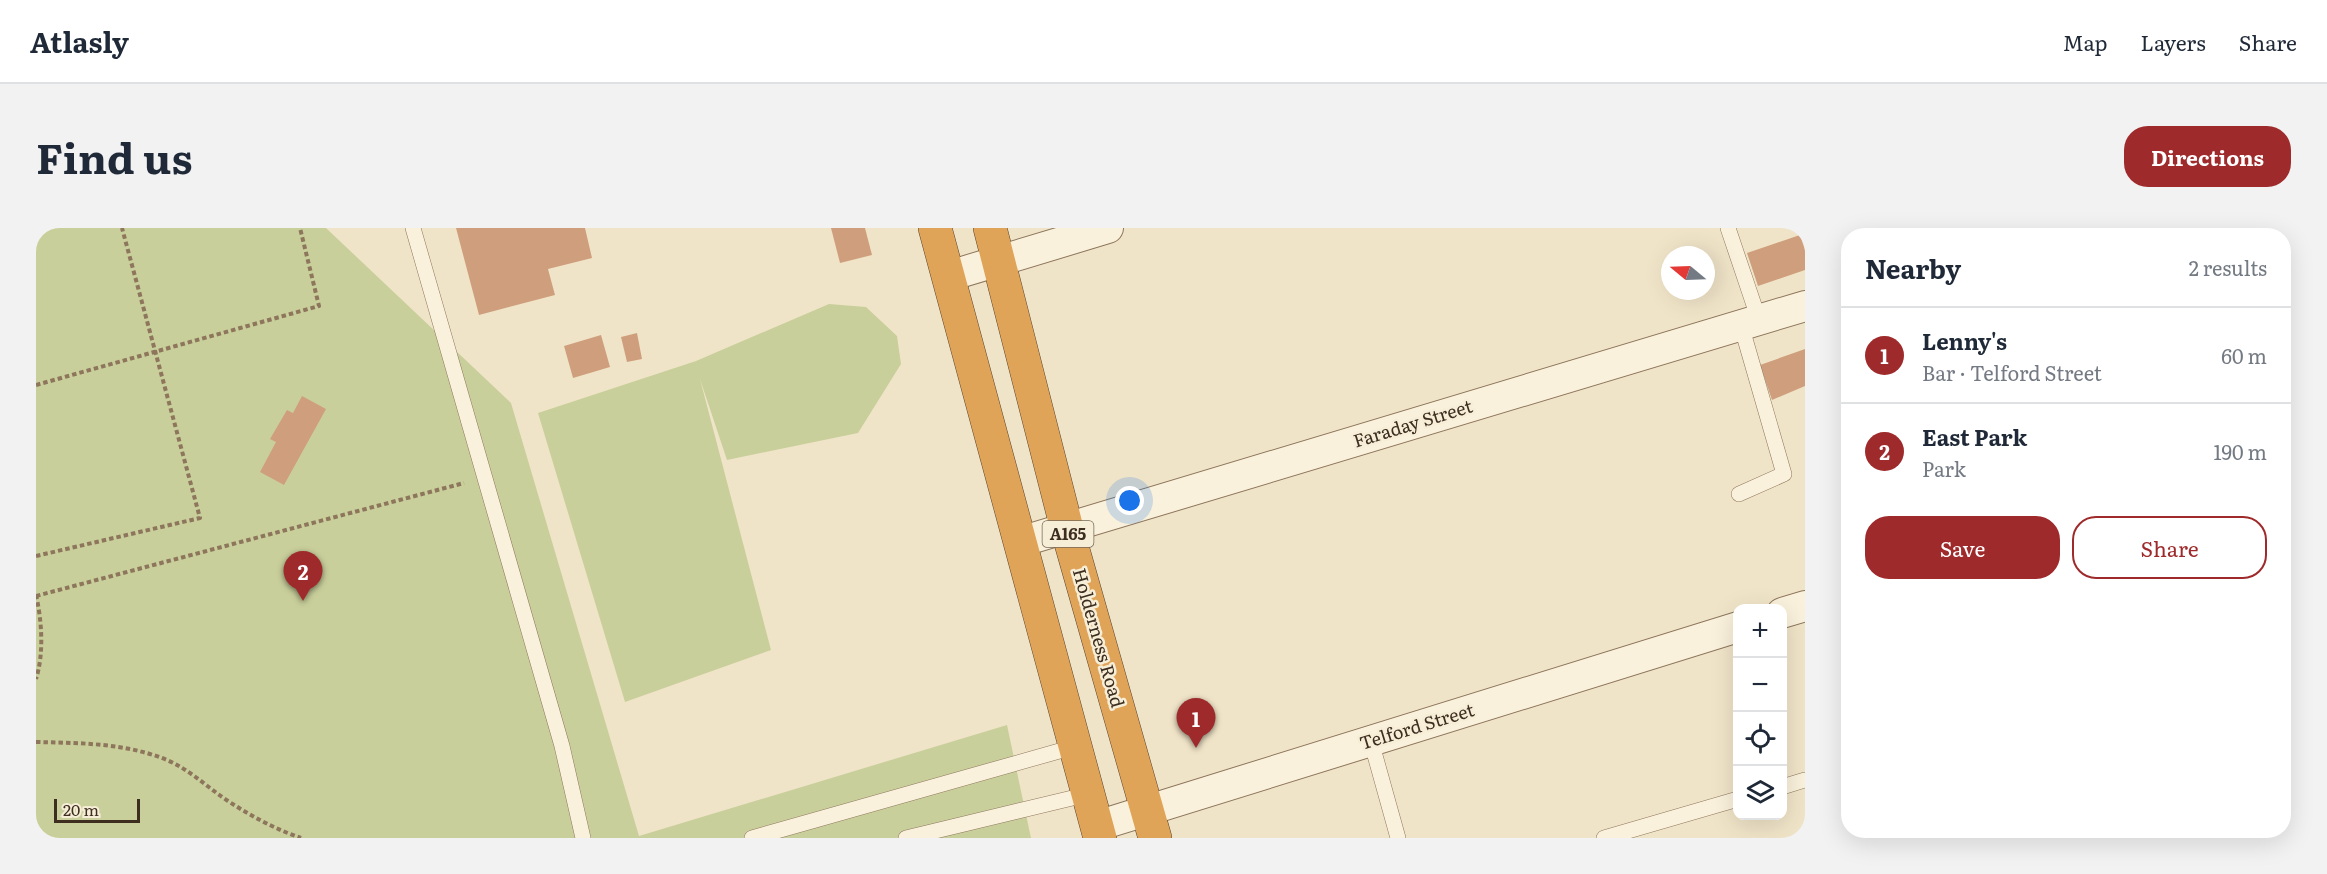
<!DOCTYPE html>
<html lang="en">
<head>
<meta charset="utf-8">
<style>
  body { margin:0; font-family:Literata,serif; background:#f2f2f3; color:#1f2937 }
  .controls { position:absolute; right:18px; bottom:18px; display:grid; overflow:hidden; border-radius:12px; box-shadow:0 6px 24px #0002 }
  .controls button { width:54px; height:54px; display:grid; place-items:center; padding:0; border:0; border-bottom:2px solid #e0e1e3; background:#fff; color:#1f2937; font:30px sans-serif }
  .compass { position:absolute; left:1625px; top:18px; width:54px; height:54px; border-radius:50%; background:#fff; box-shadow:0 6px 24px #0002; rotate:289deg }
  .scale { position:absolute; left:18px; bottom:15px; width:86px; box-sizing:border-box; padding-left:6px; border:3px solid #3d2e20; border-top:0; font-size:16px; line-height:21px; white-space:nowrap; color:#3d2e20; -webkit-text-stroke:4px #f7eed8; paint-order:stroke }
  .you { position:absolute; left:1094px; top:273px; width:21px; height:21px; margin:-15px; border:4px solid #fff; border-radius:50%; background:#1a73e8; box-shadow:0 0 0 9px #1a73e833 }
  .badge { display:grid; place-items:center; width:39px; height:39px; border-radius:50%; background:#9e2a2b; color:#fff; font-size:20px; font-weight:700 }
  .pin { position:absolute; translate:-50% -50px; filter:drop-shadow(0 2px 3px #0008) }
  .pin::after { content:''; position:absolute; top:32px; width:21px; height:18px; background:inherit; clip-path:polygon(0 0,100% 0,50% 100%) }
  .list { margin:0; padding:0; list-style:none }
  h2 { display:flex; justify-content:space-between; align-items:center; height:78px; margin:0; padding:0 24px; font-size:26px }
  h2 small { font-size:20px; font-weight:400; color:#747a83 }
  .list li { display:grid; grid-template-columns:39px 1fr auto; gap:18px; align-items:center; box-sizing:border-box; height:96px; padding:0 24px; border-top:2px solid #e0e1e3 }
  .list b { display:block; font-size:22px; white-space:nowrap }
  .list p { margin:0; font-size:20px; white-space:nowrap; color:#747a83 }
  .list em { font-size:20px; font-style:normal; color:#747a83 }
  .actions { display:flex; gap:12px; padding:18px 24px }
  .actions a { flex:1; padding:14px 0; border:2px solid #9e2a2b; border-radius:24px; text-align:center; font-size:21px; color:#9e2a2b }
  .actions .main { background:#9e2a2b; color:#fff }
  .icon { flex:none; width:33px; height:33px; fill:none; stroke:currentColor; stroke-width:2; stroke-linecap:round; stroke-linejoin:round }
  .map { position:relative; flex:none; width:1769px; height:610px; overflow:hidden; border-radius:24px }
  header { display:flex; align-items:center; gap:36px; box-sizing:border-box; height:84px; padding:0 30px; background:#fff; border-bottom:2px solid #e0e1e3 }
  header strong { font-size:28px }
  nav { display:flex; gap:33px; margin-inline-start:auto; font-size:21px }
  .intro { display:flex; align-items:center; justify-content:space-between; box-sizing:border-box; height:144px; padding:0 36px }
  h1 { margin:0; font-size:42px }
  .button { padding:15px 27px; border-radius:24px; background:#9e2a2b; color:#fff; font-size:21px; font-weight:700 }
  main { display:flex; gap:36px; padding:0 36px }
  aside { flex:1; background:#fff; border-radius:24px; box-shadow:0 6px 24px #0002 }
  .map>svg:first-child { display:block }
</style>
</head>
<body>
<header>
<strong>Atlasly</strong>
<nav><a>Map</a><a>Layers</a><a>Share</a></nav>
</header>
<div class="intro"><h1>Find us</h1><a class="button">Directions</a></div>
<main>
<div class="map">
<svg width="1769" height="610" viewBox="0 0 1769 610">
  <rect width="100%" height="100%" fill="#f0e4c8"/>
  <g fill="#c9cf9b">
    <path d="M0 0H290L475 175 603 608 971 497 995 610H0Z"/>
    <path d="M793 76 830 79 861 108 865 136 822 205 691 232 664 151 735 422 589 474 502 185 660 133Z"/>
  </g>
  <g fill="#cf9f7d">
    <path d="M420 0H549L556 30 512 41 519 67 443 87Z"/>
    <path d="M795 0H829L836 27 804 35Z"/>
    <path d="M1764 7 1769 22V42L1722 58 1711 25Z"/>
    <path d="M601 105 606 131 591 134 585 109Z"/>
    <path d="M565 107 574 139 537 150 528 118Z"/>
    <path d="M1769 121V158L1736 172 1724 137Z"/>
    <path d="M266 168 290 181 248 257 224 244 240 214 234 211 251 182 257 185Z"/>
  </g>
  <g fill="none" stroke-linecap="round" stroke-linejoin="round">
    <defs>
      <g id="lane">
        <path d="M377 0 526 518 547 610"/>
        <path d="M1692 0 1723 92"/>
        <path d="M1703 266 1748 246 1705 97"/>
        <path d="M1335 513 1362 610"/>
        <path d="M1746 559 1769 552"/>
        <path d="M716 610 1041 518"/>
        <path d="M870 610 1053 566"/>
        <path d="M1568 610 1702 571"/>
      </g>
      <g id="street">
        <path d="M913 48 1072 0"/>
        <path d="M984 314 1769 78"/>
        <path d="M1746 385 1769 378"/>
        <path d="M1061 598 1702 399"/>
      </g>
      <g id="highway">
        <path d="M899 0 1064 610"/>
        <path d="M954 0 1031 301 1119 610"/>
      </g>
    </defs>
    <use href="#lane" stroke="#8d765c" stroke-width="16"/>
    <use href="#street" stroke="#8d765c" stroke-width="32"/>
    <use href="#highway" stroke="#5b4430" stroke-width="34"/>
    <g stroke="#8d765c" stroke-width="4" stroke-dasharray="4.5 3" stroke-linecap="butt">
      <path d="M0 157 283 78 264 0"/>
      <path d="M0 328 164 290 86 0"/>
      <path d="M0 367C6 393 8 426 0 451"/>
      <path d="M0 368 428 255"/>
      <path d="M0 514C44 515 90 515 131 532 154 542 171 559 192 573 215 588 239 601 265 610"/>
    </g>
    <use href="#lane" stroke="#faf1dc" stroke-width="15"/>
    <use href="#street" stroke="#faf1dc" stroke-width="30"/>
    <use href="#highway" stroke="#e0a458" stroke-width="33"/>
  </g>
  <g text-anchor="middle" stroke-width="5" stroke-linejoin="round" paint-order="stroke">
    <rect fill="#f7eed8" stroke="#756857" stroke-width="1.5" x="1006.5" y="293" width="51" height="26" rx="4.5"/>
    <g font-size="16" font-weight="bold" fill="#3d2e20">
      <text x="1032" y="312">A165</text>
    </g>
    <g font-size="18" fill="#3d2e20" stroke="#f7eed8">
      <text transform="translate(1377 196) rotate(-17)" y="6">Faraday Street</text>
      <text transform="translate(1062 410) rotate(74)" y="6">Holderness Road</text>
      <text transform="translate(1381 499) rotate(-17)" y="6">Telford Street</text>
    </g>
  </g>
</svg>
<div class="controls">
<button>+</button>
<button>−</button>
<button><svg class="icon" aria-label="locate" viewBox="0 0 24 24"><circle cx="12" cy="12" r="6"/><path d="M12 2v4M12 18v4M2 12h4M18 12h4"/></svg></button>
<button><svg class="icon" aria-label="layers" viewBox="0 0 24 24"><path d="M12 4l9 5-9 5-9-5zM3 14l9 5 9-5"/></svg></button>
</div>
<svg class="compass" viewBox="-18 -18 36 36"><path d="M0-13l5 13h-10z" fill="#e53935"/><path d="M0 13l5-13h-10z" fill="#747a83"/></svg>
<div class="scale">20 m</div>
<div class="you"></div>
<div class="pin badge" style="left:1160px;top:520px">1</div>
<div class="pin badge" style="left:267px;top:373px">2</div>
</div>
<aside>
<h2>Nearby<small>2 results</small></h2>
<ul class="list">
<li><span class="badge">1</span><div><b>Lenny's</b><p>Bar · Telford Street</p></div><em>60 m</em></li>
<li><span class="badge">2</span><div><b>East Park</b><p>Park</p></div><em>190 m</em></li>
</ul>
<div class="actions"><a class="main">Save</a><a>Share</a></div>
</aside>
</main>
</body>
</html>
